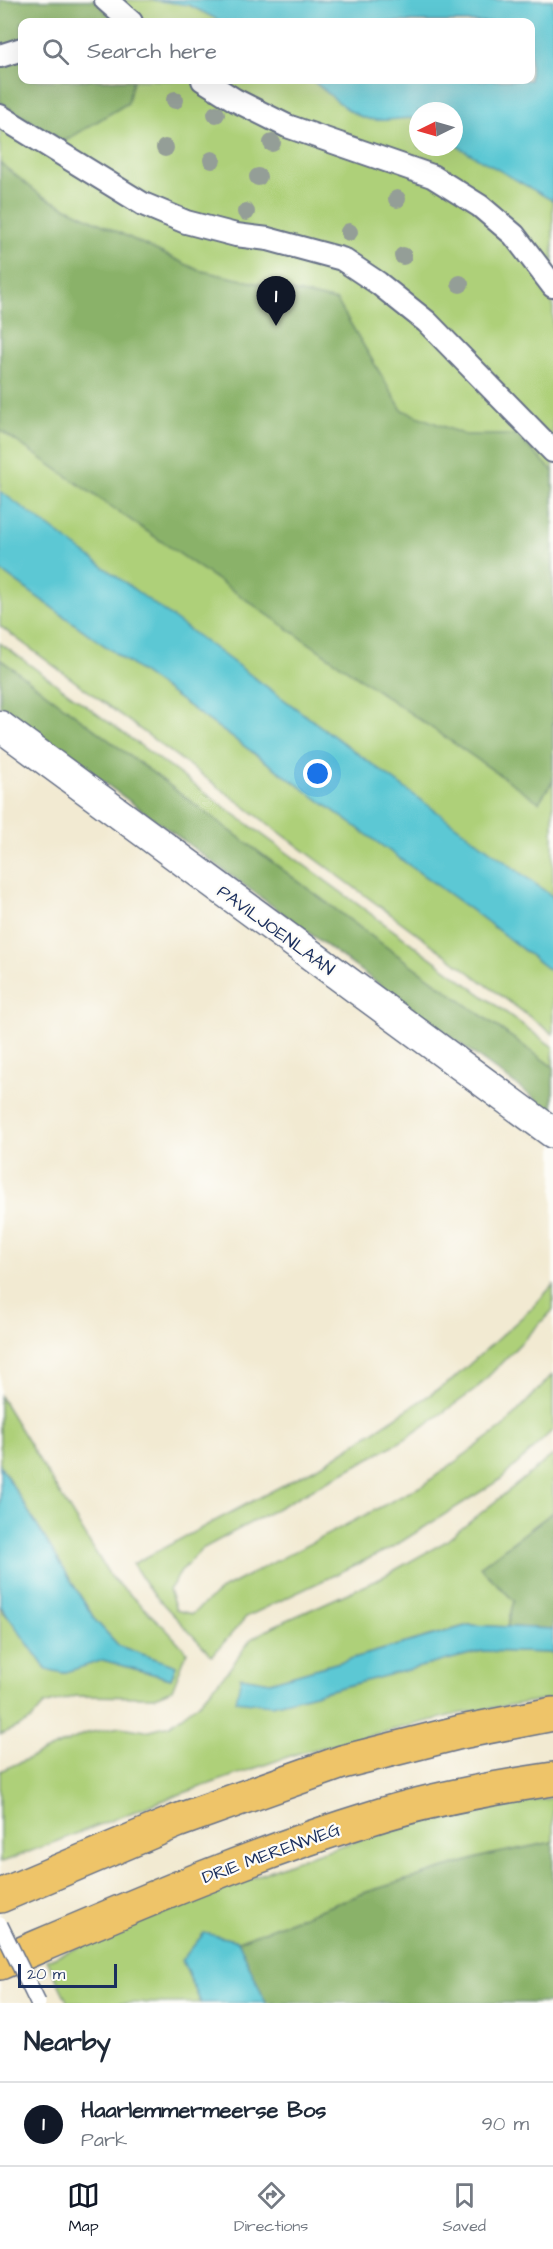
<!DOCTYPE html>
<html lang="en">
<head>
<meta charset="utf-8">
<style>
  body { margin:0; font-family:"Architects Daughter",sans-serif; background:#f2f2f3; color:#1f2937 }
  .compass { position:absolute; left:409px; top:102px; width:54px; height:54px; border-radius:50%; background:#fff; box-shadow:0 6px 24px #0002; rotate:265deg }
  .scale { position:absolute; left:18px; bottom:15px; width:99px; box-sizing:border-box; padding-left:6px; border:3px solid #1b2f5e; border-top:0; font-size:16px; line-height:21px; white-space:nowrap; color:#1b2f5e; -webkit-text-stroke:4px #fdfcf7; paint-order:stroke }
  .you { position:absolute; left:318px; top:774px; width:21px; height:21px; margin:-15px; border:4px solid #fff; border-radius:50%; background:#1a73e8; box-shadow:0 0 0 9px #1a73e833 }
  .badge { display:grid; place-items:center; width:39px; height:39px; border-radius:50%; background:#111827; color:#fff; font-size:20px; font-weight:700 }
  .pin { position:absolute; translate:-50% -50px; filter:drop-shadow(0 2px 3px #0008) }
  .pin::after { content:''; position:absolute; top:32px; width:21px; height:18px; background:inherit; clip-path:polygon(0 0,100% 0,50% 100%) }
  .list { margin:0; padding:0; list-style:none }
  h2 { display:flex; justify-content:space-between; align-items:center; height:78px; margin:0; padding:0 24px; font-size:26px }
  h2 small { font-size:20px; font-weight:400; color:#747a83 }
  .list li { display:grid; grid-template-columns:39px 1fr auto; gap:18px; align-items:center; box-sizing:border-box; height:84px; padding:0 24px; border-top:2px solid #e0e1e3 }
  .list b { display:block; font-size:22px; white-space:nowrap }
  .list p { margin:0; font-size:20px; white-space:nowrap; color:#747a83 }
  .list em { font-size:20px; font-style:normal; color:#747a83 }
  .icon { flex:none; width:33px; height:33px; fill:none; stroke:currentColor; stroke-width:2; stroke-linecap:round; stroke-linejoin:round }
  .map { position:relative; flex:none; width:553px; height:2003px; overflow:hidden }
  .search { position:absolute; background:#fff; box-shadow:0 6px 24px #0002; left:18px; right:18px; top:18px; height:66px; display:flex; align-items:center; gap:15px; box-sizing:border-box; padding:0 21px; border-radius:12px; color:#747a83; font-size:22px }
  .sheet { height:162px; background:#fff }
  nav { display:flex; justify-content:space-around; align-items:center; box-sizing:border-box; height:84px; border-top:2px solid #e0e1e3; background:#fff; font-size:16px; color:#747a83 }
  nav a { display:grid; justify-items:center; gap:3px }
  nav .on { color:#111827 }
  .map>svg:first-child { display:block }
</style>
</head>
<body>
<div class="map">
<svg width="553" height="2003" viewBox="0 0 553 2003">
  <rect width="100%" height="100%" fill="#fdfcf7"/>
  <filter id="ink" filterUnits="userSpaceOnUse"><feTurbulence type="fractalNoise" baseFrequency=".0167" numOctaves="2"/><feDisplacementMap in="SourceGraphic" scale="12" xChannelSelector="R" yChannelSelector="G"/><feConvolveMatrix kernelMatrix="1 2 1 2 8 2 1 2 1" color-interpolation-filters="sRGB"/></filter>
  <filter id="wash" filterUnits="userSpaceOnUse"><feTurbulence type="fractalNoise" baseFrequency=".008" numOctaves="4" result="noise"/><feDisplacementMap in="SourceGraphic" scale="24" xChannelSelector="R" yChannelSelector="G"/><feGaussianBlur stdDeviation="1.35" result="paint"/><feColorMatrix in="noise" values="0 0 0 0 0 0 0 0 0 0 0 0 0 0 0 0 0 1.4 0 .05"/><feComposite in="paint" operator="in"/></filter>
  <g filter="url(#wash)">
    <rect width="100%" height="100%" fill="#f2ead2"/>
    <g fill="#aed079" stroke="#64806c" stroke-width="1.5" fill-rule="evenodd">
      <path d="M0 0H553V915L0 506ZM22 22H530V80H22ZM418 111H454V147H418Z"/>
      <path d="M0 570 481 917 553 973V1034L0 626Z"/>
      <path d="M0 643 553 1047V1067L378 941 0 659Z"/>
      <path d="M553 1285V1310L475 1390 405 1439 202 1549 182 1570 169 1590 176 1610 192 1614 222 1589 423 1485 503 1427 553 1374V1430L501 1479 393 1547 246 1617 212 1656 149 1589 133 1564 327 1462 451 1381 531 1309Z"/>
      <path d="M0 1396 110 1576 165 1628 187 1652 172 1690 155 1697 76 1696 44 1705 30 1721 0 1735V1605L4 1613 63 1673 103 1660 171 1679 176 1666 119 1646 95 1620 0 1465Z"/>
      <path d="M553 1455V1512L481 1566 514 1601 507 1627 468 1625 270 1682 241 1677 272 1705 482 1651 553 1653V1698L457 1714 296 1754 172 1797 0 1863V1771L87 1733 120 1727 146 1731 170 1725 199 1703 228 1671 251 1639 274 1626 377 1580 445 1542Z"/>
      <path d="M553 1798V1842L488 1855 367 1892 238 1941 204 1933 182 1960 201 2003H68L47 1960 294 1861 371 1836 450 1812Z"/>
    </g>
    <g fill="#8ab269" stroke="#527064" stroke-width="1.5">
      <path d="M0 0H94L113 18 112 22H22V41L0 48Z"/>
      <path d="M22 57V80H133L128 103 63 142 0 102V64Z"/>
      <path d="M0 163 42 196 198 270 337 301 402 410 465 435H516L553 471V781L539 802 0 430Z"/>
      <path d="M0 659 378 941 553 1067V1112L0 706Z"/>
      <path d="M553 1512V1629L507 1627 514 1601 480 1567Z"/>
      <path d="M553 1842V2003H266L238 1941 367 1892 488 1855Z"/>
    </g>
    <g fill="#5cc8d4" stroke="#3c7c99" stroke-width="1.5">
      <path d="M153 0H553V201L460 148 454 143V111H418V119C404 116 389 122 375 120 349 118 331 93 311 80H530V22H222L189 5Z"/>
      <path d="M0 491 553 897V973L481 917 0 570Z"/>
      <path d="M0 1465 95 1620 119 1646 176 1666 171 1679 103 1660 63 1673 46 1669 0 1605Z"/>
      <path d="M469 1625 553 1629V1653L482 1651 272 1705 236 1701 241 1677 270 1682Z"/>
      <path d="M204 1933 238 1941 266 2003H201L182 1960Z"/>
    </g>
  </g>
  <g filter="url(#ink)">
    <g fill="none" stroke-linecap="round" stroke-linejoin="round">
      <defs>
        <g id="pedestrian">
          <path d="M106 0 131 22"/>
          <path d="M0 56 22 49"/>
          <path d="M203 80 235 100 287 126 432 176 480 206 514 235 553 286"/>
          <path d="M0 116 143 204 186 222 236 235 268 239 342 259 378 283 427 322 553 451"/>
        </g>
        <path id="minor" d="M0 726 553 1133"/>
        <g id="primary">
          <path d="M0 1896 177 1821 342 1762 461 1732 553 1714"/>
          <path d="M0 1963C122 1911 244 1857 371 1818 430 1799 492 1788 553 1779"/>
        </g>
      </defs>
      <use href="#pedestrian" stroke="#667087" stroke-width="26"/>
      <use href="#minor" stroke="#667087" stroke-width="33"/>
      <use href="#primary" stroke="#667087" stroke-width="36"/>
      <use href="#pedestrian" stroke="#fff" stroke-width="22"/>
      <use href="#minor" stroke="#fff" stroke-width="30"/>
      <use href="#primary" stroke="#eec469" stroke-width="33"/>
      <defs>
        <path id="service-bridge" d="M0 1925 38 2003"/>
      </defs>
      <use href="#service-bridge" stroke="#667087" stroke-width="18" stroke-linecap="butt"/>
      <use href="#service-bridge" stroke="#fff" stroke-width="15"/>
    </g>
    <g fill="#949e97">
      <circle cx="175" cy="100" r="9"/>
      <circle cx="216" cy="114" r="9"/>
      <circle cx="272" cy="143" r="9"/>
      <circle cx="165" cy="148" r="9"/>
      <circle cx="212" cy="160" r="9"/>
      <circle cx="258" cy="177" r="9"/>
      <circle cx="397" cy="199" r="9"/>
      <circle cx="246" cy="212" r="9"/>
      <circle cx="349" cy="232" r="9"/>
      <circle cx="403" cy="256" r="9"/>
      <circle cx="460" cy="284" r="9"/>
    </g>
  </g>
  <g text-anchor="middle" stroke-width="4.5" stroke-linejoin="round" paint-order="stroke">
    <g font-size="18" fill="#1b2f5e" stroke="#fdfcf7">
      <text transform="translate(276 930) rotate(36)" y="6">PAVILJOENLAAN</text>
      <text transform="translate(271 1853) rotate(-20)" y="6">DRIE MERENWEG</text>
    </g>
  </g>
</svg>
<svg class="compass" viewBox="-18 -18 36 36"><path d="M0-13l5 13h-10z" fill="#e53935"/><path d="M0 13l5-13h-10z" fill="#747a83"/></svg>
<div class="scale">20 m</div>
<div class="you"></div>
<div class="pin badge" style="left:276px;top:326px">1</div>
<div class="search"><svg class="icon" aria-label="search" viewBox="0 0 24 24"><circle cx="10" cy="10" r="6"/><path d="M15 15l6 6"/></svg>Search here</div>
</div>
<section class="sheet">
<h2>Nearby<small></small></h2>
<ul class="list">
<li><span class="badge">1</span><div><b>Haarlemmermeerse Bos</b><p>Park</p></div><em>90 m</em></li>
</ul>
</section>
<nav>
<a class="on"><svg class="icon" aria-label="map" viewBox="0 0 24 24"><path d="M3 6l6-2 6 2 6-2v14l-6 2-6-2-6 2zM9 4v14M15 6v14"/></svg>Map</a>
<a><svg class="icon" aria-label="directions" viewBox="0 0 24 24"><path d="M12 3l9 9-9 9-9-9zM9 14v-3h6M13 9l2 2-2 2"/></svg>Directions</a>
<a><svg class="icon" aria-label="saved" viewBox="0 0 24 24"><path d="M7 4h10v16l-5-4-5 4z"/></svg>Saved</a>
</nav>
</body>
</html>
